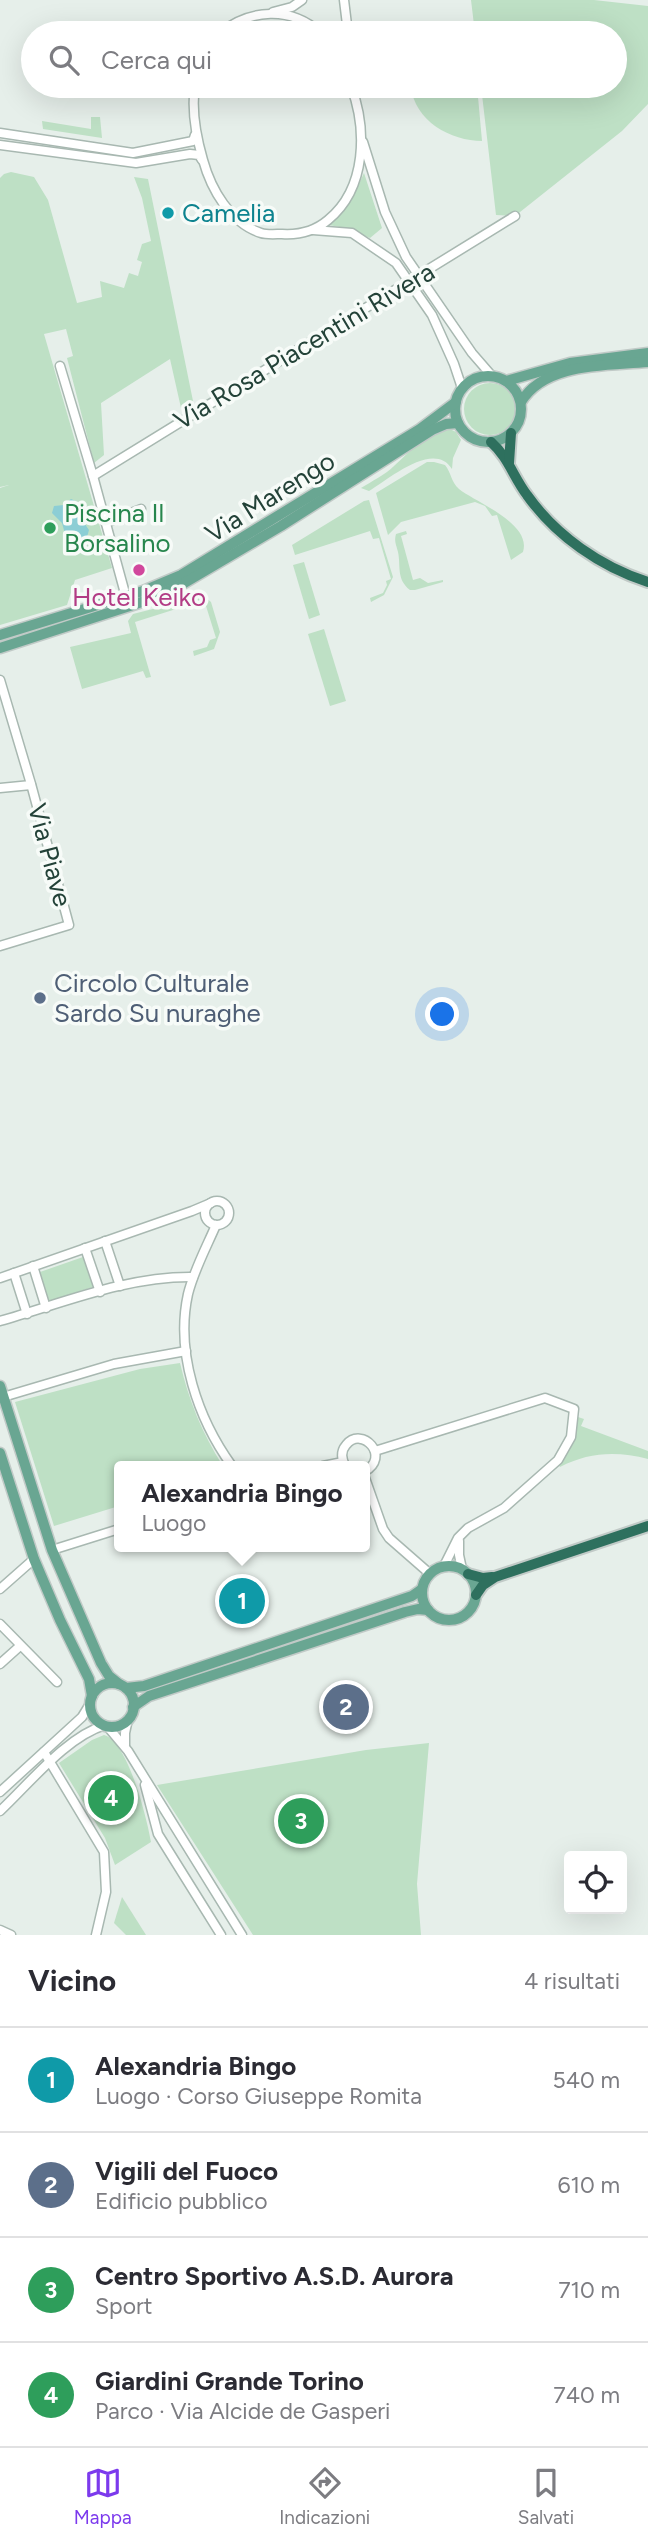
<!DOCTYPE html>
<html lang="it">
<head>
<meta charset="utf-8">
<style>
  body { margin:0; font-family:Figtree,sans-serif; background:#f7f7f7; color:#2b2b33 }
  .controls { position:absolute; right:21px; bottom:21px; display:grid; overflow:hidden; border-radius:7px; box-shadow:0 7px 28px #0002 }
  .controls button { width:63px; height:63px; display:grid; place-items:center; padding:0; border:0; border-bottom:2px solid #e1e1e2; background:#fff; color:#2b2b33; font:35px sans-serif }
  .you { position:absolute; left:443px; top:1015px; width:24px; height:24px; margin:-18px; border:5px solid #fff; border-radius:50%; background:#1a73e8; box-shadow:0 0 0 10px #1a73e833 }
  .badge { display:grid; place-items:center; width:46px; height:46px; border-radius:50%; background:#7c3aed; color:#fff; font-size:23px; font-weight:700 }
  .pin { position:absolute; translate:-50% -50%; border:4px solid #fff; box-shadow:0 2px 7px #0006 }
  .popup { position:absolute; left:114px; top:1461px; width:256px; height:91px; box-sizing:border-box; display:grid; place-content:center; border-radius:7px; background:#fff; filter:drop-shadow(0 2px 5px #0005); font-size:23px; white-space:nowrap; color:#7c7c81 }
  .popup b { font-size:26px; color:#2b2b33 }
  .popup::after { content:''; position:absolute; left:50%; top:100%; margin-left:-14px; border:14px solid transparent; border-top-color:#fff }
  .list { margin:0; padding:0; list-style:none }
  h2 { display:flex; justify-content:space-between; align-items:center; height:91px; margin:0; padding:0 28px; font-size:30px }
  h2 small { font-size:23px; font-weight:400; color:#7c7c81 }
  .list li { display:grid; grid-template-columns:46px 1fr auto; gap:21px; align-items:center; box-sizing:border-box; height:105px; padding:0 28px; border-top:2px solid #e1e1e2 }
  .list b { display:block; font-size:26px; white-space:nowrap }
  .list p { margin:0; font-size:23px; white-space:nowrap; color:#7c7c81 }
  .list em { font-size:23px; font-style:normal; color:#7c7c81 }
  .icon { flex:none; width:38px; height:38px; fill:none; stroke:currentColor; stroke-width:2; stroke-linecap:round; stroke-linejoin:round }
  .map { position:relative; flex:none; width:648px; height:1935px; overflow:hidden }
  .search { position:absolute; background:#fff; box-shadow:0 7px 28px #0002; left:21px; right:21px; top:21px; height:77px; display:flex; align-items:center; gap:18px; box-sizing:border-box; padding:0 24px; border-radius:38px; color:#7c7c81; font-size:26px }
  .sheet { height:511px; background:#fff }
  nav { display:flex; justify-content:space-around; align-items:center; box-sizing:border-box; height:98px; border-top:2px solid #e1e1e2; background:#fff; font-size:19px; color:#7c7c81 }
  nav a { display:grid; justify-items:center; gap:4px }
  nav .on { color:#7c3aed }
  .map>svg:first-child { display:block }
</style>
</head>
<body>
<div class="map">
<svg width="648" height="1935" viewBox="0 0 648 1935">
  <rect width="100%" height="100%" fill="#e6efea"/>
  <g fill="#bee0c5">
    <path d="M471 0H594L648 6V104L622 131 515 216 496 215 481 86H615V33H475Z"/>
    <path d="M411 86H477L482 141C451 141 414 121 411 86Z"/>
    <path d="M91 117H100L102 138 43 129 42 121 91 129Z"/>
    <path d="M11 172 34 177 48 200 77 303 102 297 100 281 124 288 129 273 138 276 142 262 137 260 142 244 151 241 142 198 134 177 148 179 193 401 181 408 170 359 101 403 104 455 94 463 67 358 73 356 66 329 44 334 112 568 75 580 67 605 0 625V488L9 485 0 487V178L4 174Z"/>
    <path d="M364 173 382 228 370 238 350 229 329 225 351 201Z"/>
    <circle cx="490" cy="409" r="26"/>
    <path d="M450 429 456 432 461 440 453 458 452 469C434 440 389 479 369 491L361 488C372 481 385 475 394 466 410 452 427 431 450 429Z"/>
    <path d="M427 462H434L445 465C451 472 451 482 459 489 475 502 532 523 523 552L511 560 497 515 492 516 485 506 475 502 401 522 388 535 376 493Z"/>
    <path d="M369 500 393 577 384 595 371 602 370 598 383 593 387 585 386 581 391 579 379 538 373 539 370 531 295 555 292 545 364 501Z"/>
    <path d="M406 531 407 534 401 536 413 580 420 578 428 583 443 580V582L415 590H410C396 579 401 566 398 552 396 544 394 541 396 534Z"/>
    <path d="M304 562 320 615 309 619 293 565Z"/>
    <path d="M204 596 211 602 220 632 214 649 194 656 193 651 207 647 210 640 216 638 206 606 200 607 195 603 135 622 151 677 146 678 143 671 82 689 70 647 131 633 128 621 133 614Z"/>
    <path d="M324 629 346 701 330 706 308 634Z"/>
    <path d="M83 1257 93 1287 49 1301 40 1272Z"/>
    <path d="M180 1363C189 1401 202 1433 223 1466H119V1506L54 1526 15 1402 140 1369Z"/>
    <path d="M578 1417 584 1419 581 1426 648 1451V1459C617 1451 589 1452 560 1467L558 1464 573 1442Z"/>
    <path d="M104 1735C128 1741 147 1819 151 1842L115 1865 105 1838 59 1763 92 1740Z"/>
    <path d="M429 1743 417 1884 421 1935H253L157 1785 366 1750Z"/>
    <path d="M122 1897 146 1935H126L114 1923Z"/>
  </g>
  <path fill="#8cced5" d="M71 499 80 503V517L89 530 87 537C80 544 73 539 65 534L62 523 52 513 54 506 64 505Z"/>
  <g fill="none" stroke-linecap="round" stroke-linejoin="round">
    <defs>
      <g id="minor">
        <path d="M344 0 348 33"/>
        <path d="M273 12 292 7 302 0"/>
        <path d="M220 33C250 9 291 6 320 33"/>
        <path d="M195 86C191 111 196 136 203 160 211 189 230 223 261 233 267 235 276 234 282 234 298 235 315 231 328 220 367 188 367 129 351 86"/>
        <path d="M0 133 133 153 193 141 195 135"/>
        <path d="M363 142 385 212 406 257 472 353 492 376"/>
        <path d="M0 145 136 163 190 154 199 155 202 160"/>
        <path d="M313 230 352 233 396 263 432 315 454 364 462 388"/>
        <path d="M60 366 93 476 126 597"/>
        <path d="M93 476 515 216"/>
        <path d="M106 523 141 509"/>
        <path d="M0 680 31 784 69 925 0 946"/>
        <path d="M0 788 31 785"/>
        <circle cx="217" cy="1213" r="12"/>
        <path d="M216 1225C206 1248 194 1270 188 1294 175 1353 198 1419 232 1466"/>
        <path d="M105 1241 120 1286"/>
        <path d="M85 1248 100 1292"/>
        <path d="M33 1266 46 1308"/>
        <path d="M14 1273 27 1314"/>
        <path d="M0 1278 192 1211 211 1203"/>
        <path d="M0 1321C63 1303 127 1276 193 1277"/>
        <path d="M3 1397 114 1364 186 1351"/>
        <path d="M375 1451 545 1398 574 1409 571 1437 558 1460 504 1508 468 1528 458 1538 444 1566"/>
        <path d="M323 1466 343 1462"/>
        <path d="M345 1466C342 1459 340 1452 346 1445 362 1425 392 1457 364 1472"/>
        <path d="M364 1475 383 1529 389 1538 429 1573"/>
        <path d="M459 1541V1555L462 1569"/>
        <path d="M52 1550 119 1529"/>
        <path d="M0 1589 34 1559"/>
        <path d="M0 1624 57 1682"/>
        <path d="M0 1664 20 1646"/>
        <path d="M107 1726 128 1751 242 1935"/>
        <path d="M125 1745V1733L128 1719"/>
        <path d="M44 1752 104 1852 106 1892 96 1935"/>
        <path d="M145 1785 158 1834 221 1935"/>
        <path d="M0 1792 82 1717 90 1704"/>
        <path d="M0 1811C30 1783 66 1737 105 1725"/>
        <path d="M0 1930 11 1935"/>
      </g>
      <g id="major">
        <circle cx="488" cy="409" r="33"/>
        <path d="M506 381 570 363 648 353"/>
        <path d="M521 402C545 362 607 366 648 362"/>
        <path d="M0 635 143 591 181 575 420 429 456 402"/>
        <path d="M0 648 139 603 181 585 281 526 432 430 446 424 458 423"/>
        <path d="M0 1386 52 1550 101 1663 109 1676 119 1684"/>
        <path d="M0 1453 34 1559 60 1620 89 1679 92 1696"/>
        <circle cx="449" cy="1593" r="27"/>
        <circle cx="112" cy="1705" r="22"/>
        <path d="M126 1688 144 1686 412 1596 422 1589"/>
        <path d="M133 1707 149 1696 405 1612 418 1609 428 1610"/>
      </g>
      <g id="highway">
        <path d="M491 442C508 457 514 478 527 495 556 536 601 567 648 582"/>
        <path d="M509 463 511 433"/>
        <path d="M468 1574 483 1578 492 1577"/>
        <path d="M476 1595 483 1585 495 1577 648 1526"/>
      </g>
    </defs>
    <use href="#minor" stroke="#a8b8b1" stroke-width="11"/>
    <use href="#major" stroke="#c1cac7" stroke-width="13"/>
    <use href="#highway" stroke="#c1cac7" stroke-width="14"/>
    <use href="#minor" stroke="#fff" stroke-width="8"/>
    <use href="#major" stroke="#69a692" stroke-width="10"/>
    <use href="#highway" stroke="#2e705e" stroke-width="10"/>
  </g>
  <circle fill="#0f9aa8" stroke="#f7fbf8" stroke-width="2.5" cx="168" cy="213" r="7"/>
  <circle fill="#2e9e5b" stroke="#f7fbf8" stroke-width="2.5" cx="50" cy="528" r="7"/>
  <circle fill="#d1479c" stroke="#f7fbf8" stroke-width="2.5" cx="139" cy="570" r="7"/>
  <circle fill="#5c6f8a" stroke="#f7fbf8" stroke-width="2.5" cx="40" cy="998" r="7"/>
  <g text-anchor="middle" stroke-width="7" stroke-linejoin="round" paint-order="stroke">
    <g font-size="26" fill="#0d838f" stroke="#f7fbf8" text-anchor="start">
      <text x="182" y="222">Camelia</text>
    </g>
    <g font-size="26" fill="#234238" stroke="#f7fbf8">
      <text transform="translate(304 346) rotate(-31)" y="9">Via Rosa Piacentini Rivera</text>
      <text transform="translate(270 497) rotate(-32)" y="9">Via Marengo</text>
      <text transform="translate(50 855) rotate(75)" y="9">Via Piave</text>
    </g>
    <g font-size="26" fill="#27864d" stroke="#f7fbf8" text-anchor="start">
      <text x="64" y="522">Piscina Il<tspan x="64" dy="30">Borsalino</tspan></text>
    </g>
    <g font-size="26" fill="#b23c85" stroke="#f7fbf8">
      <text x="139" y="606">Hotel Keiko</text>
    </g>
    <g font-size="26" fill="#4e5e75" stroke="#f7fbf8" text-anchor="start">
      <text x="54" y="992">Circolo Culturale<tspan x="54" dy="30">Sardo Su nuraghe</tspan></text>
    </g>
  </g>
</svg>
<div class="controls">
<button><svg class="icon" aria-label="locate" viewBox="0 0 24 24"><circle cx="12" cy="12" r="6"/><path d="M12 2v4M12 18v4M2 12h4M18 12h4"/></svg></button>
</div>
<div class="you"></div>
<div class="pin badge" style="left:242px;top:1601px;background:#0f9aa8">1</div>
<div class="popup"><b>Alexandria Bingo</b>Luogo</div>
<div class="pin badge" style="left:346px;top:1707px;background:#5c6f8a">2</div>
<div class="pin badge" style="left:301px;top:1821px;background:#2e9e5b">3</div>
<div class="pin badge" style="left:111px;top:1798px;background:#2e9e5b">4</div>
<div class="search"><svg class="icon" aria-label="search" viewBox="0 0 24 24"><circle cx="10" cy="10" r="6"/><path d="M15 15l6 6"/></svg>Cerca qui</div>
</div>
<section class="sheet">
<h2>Vicino<small>4 risultati</small></h2>
<ul class="list">
<li><span class="badge" style="background:#0f9aa8">1</span><div><b>Alexandria Bingo</b><p>Luogo · Corso Giuseppe Romita</p></div><em>540 m</em></li>
<li><span class="badge" style="background:#5c6f8a">2</span><div><b>Vigili del Fuoco</b><p>Edificio pubblico</p></div><em>610 m</em></li>
<li><span class="badge" style="background:#2e9e5b">3</span><div><b>Centro Sportivo A.S.D. Aurora</b><p>Sport</p></div><em>710 m</em></li>
<li><span class="badge" style="background:#2e9e5b">4</span><div><b>Giardini Grande Torino</b><p>Parco · Via Alcide de Gasperi</p></div><em>740 m</em></li>
</ul>
</section>
<nav>
<a class="on"><svg class="icon" aria-label="map" viewBox="0 0 24 24"><path d="M3 6l6-2 6 2 6-2v14l-6 2-6-2-6 2zM9 4v14M15 6v14"/></svg>Mappa</a>
<a><svg class="icon" aria-label="directions" viewBox="0 0 24 24"><path d="M12 3l9 9-9 9-9-9zM9 14v-3h6M13 9l2 2-2 2"/></svg>Indicazioni</a>
<a><svg class="icon" aria-label="saved" viewBox="0 0 24 24"><path d="M7 4h10v16l-5-4-5 4z"/></svg>Salvati</a>
</nav>
</body>
</html>
